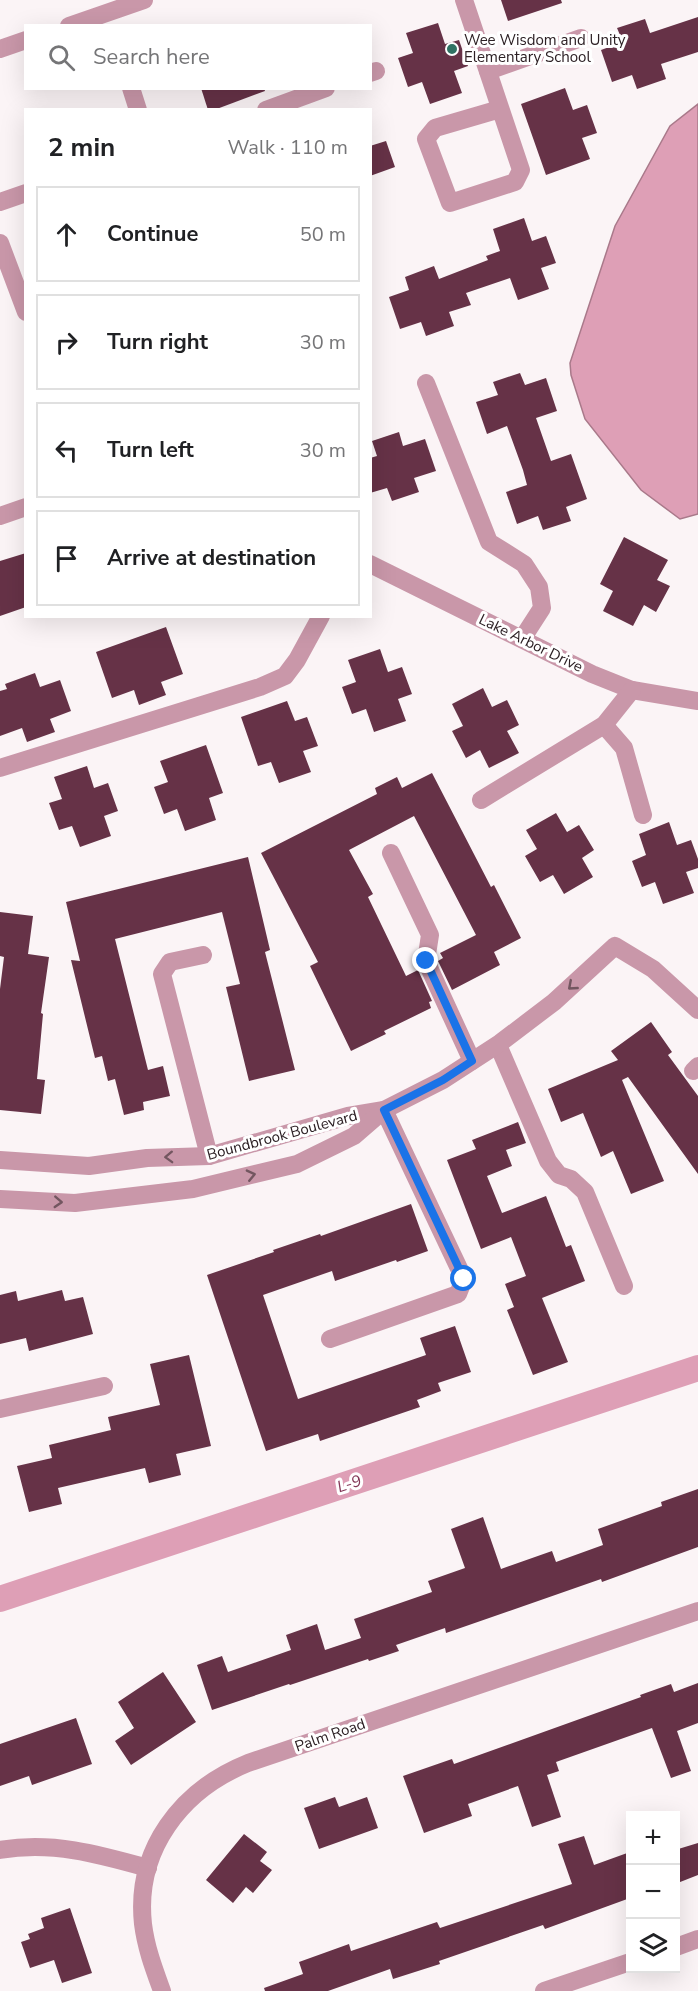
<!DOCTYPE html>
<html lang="en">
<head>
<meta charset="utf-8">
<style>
  body { margin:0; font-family:"Nunito Sans",sans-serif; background:#f6f6f6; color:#202124 }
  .controls { position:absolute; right:18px; bottom:18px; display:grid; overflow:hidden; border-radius:0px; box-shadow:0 6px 24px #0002 }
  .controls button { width:54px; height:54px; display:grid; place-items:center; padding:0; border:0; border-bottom:2px solid #e0e0e0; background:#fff; color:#202124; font:30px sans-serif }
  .stop { position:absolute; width:18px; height:18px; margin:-14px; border:4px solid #1a73e8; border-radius:50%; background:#fff }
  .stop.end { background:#1a73e8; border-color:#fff; box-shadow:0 2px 6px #0008 }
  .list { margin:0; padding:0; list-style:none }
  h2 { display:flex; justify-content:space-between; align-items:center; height:78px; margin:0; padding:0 24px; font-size:26px }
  h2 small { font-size:20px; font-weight:400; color:#757577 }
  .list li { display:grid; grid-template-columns:39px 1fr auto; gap:18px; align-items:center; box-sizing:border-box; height:96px; margin:0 12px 12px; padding:0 12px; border:2px solid #e0e0e0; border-radius:0px }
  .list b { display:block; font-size:22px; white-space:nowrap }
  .list em { font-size:20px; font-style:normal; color:#757577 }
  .icon { flex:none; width:33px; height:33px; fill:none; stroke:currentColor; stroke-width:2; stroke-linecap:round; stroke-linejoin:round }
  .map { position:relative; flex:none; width:698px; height:1991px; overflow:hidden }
  .search { position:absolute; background:#fff; box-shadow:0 6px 24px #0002; left:24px; top:24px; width:348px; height:66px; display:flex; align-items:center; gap:15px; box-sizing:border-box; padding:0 21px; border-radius:0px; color:#757577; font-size:22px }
  .panel { position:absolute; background:#fff; box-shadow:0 6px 24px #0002; left:24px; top:108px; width:348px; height:510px; border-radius:0px }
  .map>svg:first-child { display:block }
</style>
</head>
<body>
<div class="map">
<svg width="698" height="1991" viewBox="0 0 698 1991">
  <rect width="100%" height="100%" fill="#fbf4f6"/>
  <path fill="#de9fb6" stroke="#a9798a" stroke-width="1.5" d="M698 104V514L680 519 641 490 585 419 571 375 570 363 615 226 670 126Z"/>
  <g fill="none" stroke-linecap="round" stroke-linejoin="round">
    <path stroke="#de9fb6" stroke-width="26" d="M0 1599 698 1368"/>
  </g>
  <g fill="#663247">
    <path d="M501 0H561L562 3 508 21Z"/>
    <path d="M698 17V52L661 64 666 79 637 89 632 75 612 82 601 50 623 42 617 28 645 19 650 33Z"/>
    <path d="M438 23 445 44 459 40 468 66 454 71 462 93 430 104 422 82 408 87 398 58 413 53 406 33Z"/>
    <path d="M201 88H264L265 91 214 110H208Z"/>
    <path d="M565 88 573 110 587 105 597 133 582 138 590 159 546 175 521 104Z"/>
    <path d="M386 141 395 167 370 176V146Z"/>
    <path d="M524 218 532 241 546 236 556 263 541 268 549 289 518 300 510 278 466 293 471 305 449 312 454 326 426 336 421 322 400 329 389 297 409 290 405 277 434 266 439 279 488 260 486 256 500 251 493 229Z"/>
    <path d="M520 373 525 385 546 378 557 411 536 418 551 461 571 454 587 499 566 507 571 521 543 530 538 516 517 524 506 492 527 485 523 470 507 426 487 434 476 402 498 395 493 382Z"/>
    <path d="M399 432 403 446 425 439 436 471 414 478 419 492 392 501 387 488 370 493V458L377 456 372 441Z"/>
    <path d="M624 537 668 560 657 580 670 586 656 612 644 605 633 626 603 611 613 591 600 584Z"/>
    <path d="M26 553V607L0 616V561Z"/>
    <path d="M166 627 183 674 161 682 166 695 139 705 134 690 112 698 96 652Z"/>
    <path d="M380 649 388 672 402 667 412 694 398 699 406 721 374 732 366 709 352 714 342 687 356 682 348 660Z"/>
    <path d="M35 673 40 687 60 680 71 711 50 719 55 732 27 742 22 728 0 736V691L7 689 5 684Z"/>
    <path d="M483 688 492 707 507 700 519 725 507 731 519 753 489 768 480 750 466 758 452 731 463 726 452 704Z"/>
    <path d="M287 701 295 721 307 717 318 746 303 751 311 772 279 783 271 762 258 766 241 717Z"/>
    <path d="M206 745 223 793 209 798 216 820 185 831 177 809 164 814 154 787 168 782 160 761Z"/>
    <path d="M87 766 94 788 108 783 118 811 104 816 111 836 80 847 72 826 59 830 49 803 62 799 54 777Z"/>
    <path d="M432 773 491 887 494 885 521 938 494 952 500 965 452 990 438 961 443 958 440 953 476 935 414 816 349 850 373 894 368 897 406 976 418 970 432 1001 429 1002 431 1008 384 1031 386 1034 351 1051 310 966 318 962 261 853 377 794 375 788 397 777 402 788Z"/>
    <path d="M556 813 567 832 579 825 594 850 582 858 593 877 564 894 553 875 540 882 525 856 537 849 526 830Z"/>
    <path d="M669 822 677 845 691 840 698 859V868L686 872 694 893 663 904 655 882 642 887 632 861 646 855 639 834Z"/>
    <path d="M248 857 270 950 265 952 295 1070 249 1081 226 987 240 984 222 912 115 939 148 1070 163 1066 170 1096 143 1102 144 1110 124 1115 115 1079 108 1081 102 1056 95 1058 71 960 80 961 66 902Z"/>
    <path d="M0 912 33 916 28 954 49 957 41 1013 43 1014 37 1079 45 1080 41 1114 0 1110V989L4 957 0 956Z"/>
    <path d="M651 1022 672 1052 668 1055 698 1096V1174L628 1077 622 1080 664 1181 631 1194 613 1151 601 1157 583 1113 561 1122 548 1089 618 1060 611 1051Z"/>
    <path d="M518 1122 526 1143 506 1150 512 1166 487 1176 502 1213 546 1196 566 1247 571 1245 585 1281 542 1298 568 1362 533 1375 507 1310 514 1307 505 1284 526 1276 511 1237 481 1249 447 1160 476 1149 472 1140Z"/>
    <path d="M411 1204 428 1251 397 1262 396 1260 335 1281 332 1271 263 1295 298 1399 426 1355 420 1338 455 1326 471 1372 438 1383 441 1391 417 1400 420 1407 320 1441 318 1434 266 1451 207 1275 274 1252 273 1250 320 1234 321 1236Z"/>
    <path d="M62 1290 65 1301 83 1297 93 1334 29 1351 26 1338 0 1344V1295L16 1291 18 1301Z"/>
    <path d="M189 1355 211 1446 176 1454 181 1475 149 1483 145 1468 58 1488 62 1504 29 1512 17 1466 52 1458 49 1445 111 1430 108 1417 160 1405 150 1364Z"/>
    <path d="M698 1489V1547L602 1582 601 1579 446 1633 445 1628 396 1645 399 1651 369 1661 368 1659 290 1685 289 1684 212 1710 197 1665 222 1656 228 1672 291 1650 286 1635 317 1624 325 1650 361 1638 354 1619 432 1592 428 1581 465 1568 451 1529 483 1517 501 1569 552 1551 556 1562 603 1545 598 1529 662 1506 661 1502Z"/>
    <path d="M163 1672 196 1722 131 1765 115 1741 134 1728 118 1702Z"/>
    <path d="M698 1683V1723L677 1731 691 1771 671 1778 652 1728 556 1762 559 1771 547 1775 561 1817 532 1827 518 1786 468 1804 472 1816 424 1833 403 1776 452 1759 454 1764 641 1697 640 1695 671 1684 674 1692Z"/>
    <path d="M76 1718 92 1764 32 1785 29 1776 0 1786V1744Z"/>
    <path d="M335 1797 339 1807 367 1797 378 1828 319 1849 304 1808Z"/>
    <path d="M244 1834 267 1852 260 1861 272 1870 253 1893 246 1887 233 1903 206 1880Z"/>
    <path d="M584 1836 594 1865 630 1852V1898L545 1929 543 1925 439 1961 440 1964 393 1979 390 1969 328 1991H265L264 1988 303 1974 299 1962 349 1944 351 1951 437 1922 440 1928 572 1884 558 1844Z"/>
    <path d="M698 1843V1875L675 1884V1850Z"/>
    <path d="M70 1908 92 1973 62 1983 54 1960 30 1968 21 1942 30 1939 28 1934 44 1928 41 1918Z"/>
  </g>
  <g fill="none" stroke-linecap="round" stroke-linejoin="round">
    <g stroke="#c997a9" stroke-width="18">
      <path d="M464 0 521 170 515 182 450 203 426 139 435 128 500 109"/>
      <path d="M69 26 144 0"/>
      <path d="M0 49 26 40"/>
      <path d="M488 71 581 38"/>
      <path d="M370 73 376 71"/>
      <path d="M131 88 138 110"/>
      <path d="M266 110 326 88"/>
      <path d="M0 202 26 193"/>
      <path d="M0 243 26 312"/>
      <path d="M426 383 489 542 524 564 539 587 542 608 522 639"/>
      <path d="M0 516 26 507"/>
      <path d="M370 564 592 674 632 690 698 701"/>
      <path d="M604 725 624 748 643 815"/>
      <path d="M0 768 260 687 285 676 297 660 321 616"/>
      <path d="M481 800 604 725 632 690"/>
      <path d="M391 853 430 935 426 961 472 1061"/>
      <path d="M203 955 170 962 162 974 209 1156"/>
      <path d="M498 1045 548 1161 559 1175 571 1179 585 1192 624 1286"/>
      <path d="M693 1071 698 1066"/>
      <path d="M0 1160 89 1166 147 1158 209 1156 348 1116 384 1110 443 1080 500 1043 554 1002 615 946 653 969 698 1010"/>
      <path d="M0 1199 75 1203 193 1189 297 1164 354 1136 384 1110 464 1279 458 1294 330 1339"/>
      <path d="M0 1409 104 1386"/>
      <path d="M0 1850C52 1841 98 1854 148 1868"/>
      <path d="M676 1947 698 1939"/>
      <path d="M162 1991C154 1969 146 1948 143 1924 135 1850 181 1790 248 1763L698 1611"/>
      <path d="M544 1991 630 1962"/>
    </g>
  </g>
  <defs><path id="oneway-chevron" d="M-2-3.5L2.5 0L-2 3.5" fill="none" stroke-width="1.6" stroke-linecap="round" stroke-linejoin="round" transform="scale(1.5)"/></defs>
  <g stroke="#735660">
    <use href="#oneway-chevron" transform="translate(572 986) rotate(139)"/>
    <use href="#oneway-chevron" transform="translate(169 1157) rotate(178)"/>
    <use href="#oneway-chevron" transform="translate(251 1175) rotate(-13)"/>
    <use href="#oneway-chevron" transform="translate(58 1202) rotate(3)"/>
  </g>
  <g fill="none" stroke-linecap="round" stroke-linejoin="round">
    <path stroke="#1a73e8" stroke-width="8" d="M426 961 472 1061 443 1080 384 1110 464 1279"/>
  </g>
  <circle fill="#2f7263" stroke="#fff" stroke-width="2" cx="452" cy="49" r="6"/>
  <g text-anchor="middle" stroke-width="6" stroke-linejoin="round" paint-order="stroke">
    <g font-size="15" fill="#2c2024" stroke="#fff" text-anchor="start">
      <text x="464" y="45">Wee Wisdom and Unity<tspan x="464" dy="17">Elementary School</tspan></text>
    </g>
    <g font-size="15" fill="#2c2024" stroke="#fff">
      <text transform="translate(531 643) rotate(26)" y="5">Lake Arbor Drive</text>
      <text transform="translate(282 1135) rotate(-15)" y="5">Boundbrook Boulevard</text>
      <text transform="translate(330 1735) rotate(-19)" y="5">Palm Road</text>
    </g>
    <g font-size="16" font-style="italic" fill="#833757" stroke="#fff">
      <text transform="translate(349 1483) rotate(-18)" y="6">L-9</text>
    </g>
  </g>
</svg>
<div class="controls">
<button>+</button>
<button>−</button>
<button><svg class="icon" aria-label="layers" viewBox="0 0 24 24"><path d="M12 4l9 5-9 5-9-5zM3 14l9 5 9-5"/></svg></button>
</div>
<div class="stop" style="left:464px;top:1279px"></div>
<div class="stop end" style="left:426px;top:961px"></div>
<div class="search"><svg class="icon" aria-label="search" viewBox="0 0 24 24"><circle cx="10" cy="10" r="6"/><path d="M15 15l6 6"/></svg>Search here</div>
<section class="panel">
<h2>2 min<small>Walk · 110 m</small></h2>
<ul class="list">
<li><svg class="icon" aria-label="ahead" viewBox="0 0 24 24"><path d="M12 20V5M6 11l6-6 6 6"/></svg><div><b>Continue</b></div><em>50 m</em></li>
<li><svg class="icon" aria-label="right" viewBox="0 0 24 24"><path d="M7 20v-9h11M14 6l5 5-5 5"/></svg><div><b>Turn right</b></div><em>30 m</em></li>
<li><svg class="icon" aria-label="left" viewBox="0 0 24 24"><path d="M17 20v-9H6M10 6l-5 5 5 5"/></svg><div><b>Turn left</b></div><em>30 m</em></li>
<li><svg class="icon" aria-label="arrive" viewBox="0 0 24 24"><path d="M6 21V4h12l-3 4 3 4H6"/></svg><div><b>Arrive at destination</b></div></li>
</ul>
</section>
</div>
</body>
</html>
